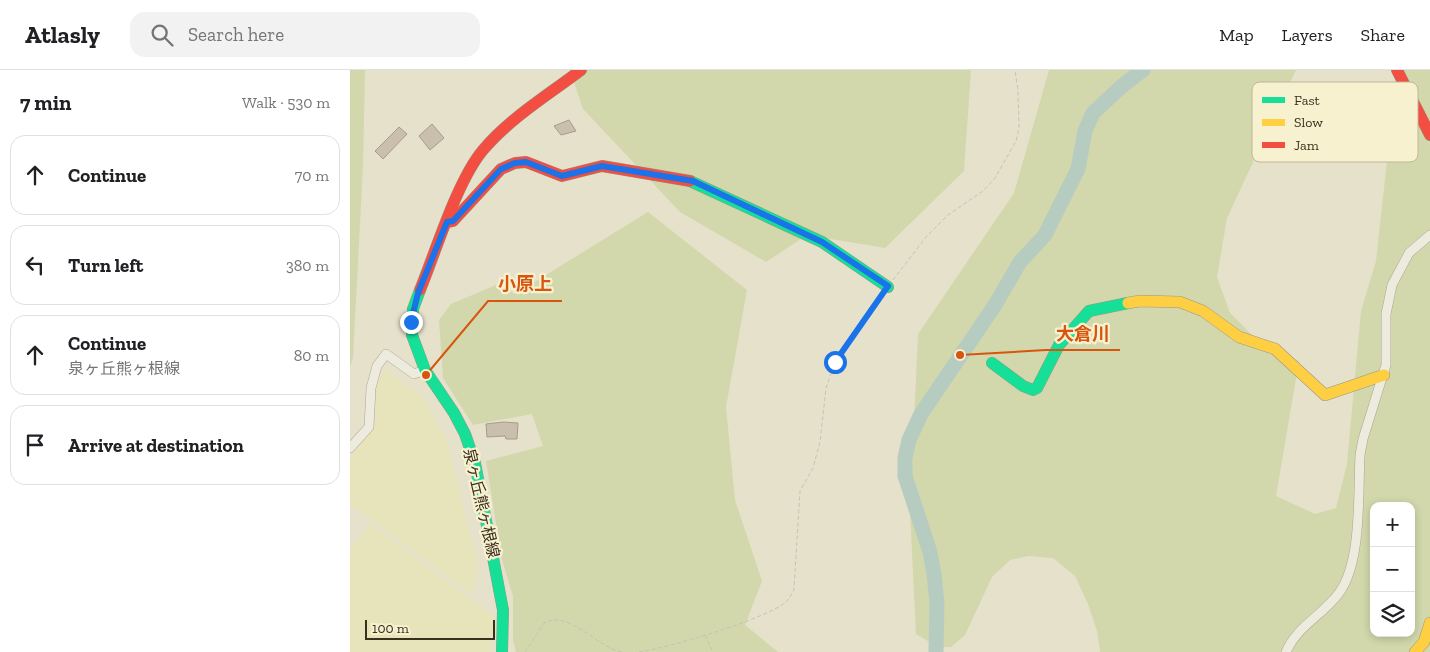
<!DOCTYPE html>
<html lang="en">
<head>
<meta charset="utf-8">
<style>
  body { margin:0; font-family:"Zilla Slab","Noto Sans JP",serif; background:#f2f2f2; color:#202124 }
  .controls { position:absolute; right:15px; bottom:15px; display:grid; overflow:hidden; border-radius:10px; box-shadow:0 2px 8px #0003 }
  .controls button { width:45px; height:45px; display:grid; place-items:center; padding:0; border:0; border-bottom:1px solid #e0e0e0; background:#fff; color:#202124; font:25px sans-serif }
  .scale { position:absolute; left:15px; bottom:12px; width:130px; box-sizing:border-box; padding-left:5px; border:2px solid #3a2e1c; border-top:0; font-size:14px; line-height:18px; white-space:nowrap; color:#3a2e1c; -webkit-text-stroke:4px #f8f1d0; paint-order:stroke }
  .stop { position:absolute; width:15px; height:15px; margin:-11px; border:4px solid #1a73e8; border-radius:50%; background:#fff }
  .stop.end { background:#1a73e8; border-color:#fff; box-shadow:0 1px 5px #0008 }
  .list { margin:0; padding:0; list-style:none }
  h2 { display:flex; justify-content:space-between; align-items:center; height:65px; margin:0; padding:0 20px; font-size:21px }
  h2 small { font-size:16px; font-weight:400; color:#757577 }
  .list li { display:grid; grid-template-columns:32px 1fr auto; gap:15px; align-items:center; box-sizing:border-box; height:80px; margin:0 10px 10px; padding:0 10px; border:1px solid #e0e0e0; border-radius:15px }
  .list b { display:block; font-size:19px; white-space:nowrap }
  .list p { margin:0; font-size:16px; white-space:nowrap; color:#757577 }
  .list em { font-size:16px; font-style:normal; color:#757577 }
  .icon { flex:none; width:28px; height:28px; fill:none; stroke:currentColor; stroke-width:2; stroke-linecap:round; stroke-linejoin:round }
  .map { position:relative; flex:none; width:1080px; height:582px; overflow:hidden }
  header { display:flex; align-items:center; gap:30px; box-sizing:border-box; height:70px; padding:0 25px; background:#fff; border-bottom:1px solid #e0e0e0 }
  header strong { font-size:24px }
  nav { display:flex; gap:28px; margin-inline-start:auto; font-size:18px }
  .search { width:350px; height:45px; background:#f2f2f2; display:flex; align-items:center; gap:12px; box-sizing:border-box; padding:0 18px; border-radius:15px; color:#757577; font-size:19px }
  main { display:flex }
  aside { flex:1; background:#fff }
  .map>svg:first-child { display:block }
</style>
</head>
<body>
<header>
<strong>Atlasly</strong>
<div class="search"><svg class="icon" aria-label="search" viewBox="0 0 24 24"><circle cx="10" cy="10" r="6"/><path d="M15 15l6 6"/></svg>Search here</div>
<nav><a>Map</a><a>Layers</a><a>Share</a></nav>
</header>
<main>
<aside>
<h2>7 min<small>Walk · 530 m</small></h2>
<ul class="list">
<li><svg class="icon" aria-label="ahead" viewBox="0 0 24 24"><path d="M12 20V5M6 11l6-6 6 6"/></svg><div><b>Continue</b></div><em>70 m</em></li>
<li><svg class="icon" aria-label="left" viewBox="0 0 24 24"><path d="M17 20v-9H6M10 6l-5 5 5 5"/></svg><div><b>Turn left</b></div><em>380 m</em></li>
<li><svg class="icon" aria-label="ahead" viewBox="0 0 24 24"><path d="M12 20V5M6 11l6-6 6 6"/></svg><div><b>Continue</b><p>泉ヶ丘熊ヶ根線</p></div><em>80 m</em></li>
<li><svg class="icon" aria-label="arrive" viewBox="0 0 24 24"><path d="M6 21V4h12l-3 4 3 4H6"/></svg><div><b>Arrive at destination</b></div></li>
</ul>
</aside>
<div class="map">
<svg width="1080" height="582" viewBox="0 0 1080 582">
  <rect width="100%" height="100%" fill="#e6e1cb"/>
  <g fill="#e7e3ba">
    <path d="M36 300 73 327 97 371 128 494 123 525 0 434V389L26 354 23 318Z"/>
    <path d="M20 454 144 546 141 582H0V481Z"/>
  </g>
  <g fill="#d2d8ac" fill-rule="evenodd">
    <path d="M0 0H15L13 97 3 288 0 296Z"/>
    <path d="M220 0H621L614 101 535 178 457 165 416 192 330 142 233 39Z"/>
    <path d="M699 0H946L877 148 867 207 880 243 912 275 949 291 926 426 965 444 986 438 997 394 1011 241 1026 191 1047 0H1080V582H750L747 561 738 534 725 506 703 488 678 486 660 490 642 507 615 565 601 577H588L566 564 560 441 568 264 664 123ZM1024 436H1061V563H1024Z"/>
    <path d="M298 142 397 220 376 337 385 430 412 511 395 555 428 582H166L163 570V526L152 490 136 391 193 376 182 344 123 355 93 308 89 250 101 234 146 215 165 224Z"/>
  </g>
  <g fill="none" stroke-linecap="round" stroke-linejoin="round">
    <path stroke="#b7ccc1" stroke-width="15" d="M586 582 587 533 584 504 580 482 555 406V388L559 370 571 344 645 235 670 192 695 165 728 99 735 61 743 43 772 16 793 0"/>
  </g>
  <g fill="#cabfac" stroke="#a69c8a">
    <path d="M219 50 226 61 211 65 204 56Z"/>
    <path d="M82 54 94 68 80 80 69 66Z"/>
    <path d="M49 57 57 64 33 89 25 81Z"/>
    <path d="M153 352 168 353 167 369H156L155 366 137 367 136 354Z"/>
  </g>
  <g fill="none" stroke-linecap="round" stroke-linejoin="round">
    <defs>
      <g id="street">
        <path d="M0 378 19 357 21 318 27 296 36 284 64 304 75 300"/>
        <path d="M936 582C947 556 973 545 989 523 1012 492 1008 423 1010 385L1013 369 1036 295V244L1042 215 1059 183 1080 165"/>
      </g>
      <g id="fast">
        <path d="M340 111 472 172 538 217"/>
        <path d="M70 220 63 239 62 265 75 300 104 343 115 364 125 393 153 540 152 582"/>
        <path d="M642 293 673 316 683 320 687 318 709 275 739 241 778 233"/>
      </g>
      <g id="slow">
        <path d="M778 233 790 231 830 232 853 241 889 267 925 279 975 325 1034 305"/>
        <path d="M1065 582 1074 572 1080 553"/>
      </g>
      <g id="jam">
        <path d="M1047 0 1080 65"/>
        <path d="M97 152 103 151 151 99 165 93 176 92 212 106 252 96 340 111"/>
        <path d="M70 220C86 181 107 111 133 80 160 48 198 25 231 0"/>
      </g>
    </defs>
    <use href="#street" stroke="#aba595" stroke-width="10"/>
    <use href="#fast" stroke="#9a9585" stroke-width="12"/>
    <use href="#slow" stroke="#9a9585" stroke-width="12"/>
    <use href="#jam" stroke="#9a9585" stroke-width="12"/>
    <g stroke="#c6c2b5" stroke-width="1" stroke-dasharray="4 2.5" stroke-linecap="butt">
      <path d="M543 210 576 167 598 145 633 121 645 108 666 71 669 58 668 21 665 0"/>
      <path d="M355 565 363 582"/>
      <path d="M175 582 194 553C219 539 247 578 272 582"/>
      <path d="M289 582C318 578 416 549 436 532 440 528 442 524 444 519L450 421 463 398 470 372 476 318 485 292 533 225"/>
    </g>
    <use href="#street" stroke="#edeade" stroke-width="9"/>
    <use href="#fast" stroke="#16e098" stroke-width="11"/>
    <use href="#slow" stroke="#ffcf43" stroke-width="11"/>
    <use href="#jam" stroke="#f24e42" stroke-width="11"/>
  </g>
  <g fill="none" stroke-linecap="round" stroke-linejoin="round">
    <path stroke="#1a73e8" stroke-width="6" d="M61 252 68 223 97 152 103 151 151 99 165 93 176 92 212 106 252 96 343 111 472 172 538 216 485 292"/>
  </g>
  <g text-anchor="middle" stroke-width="4.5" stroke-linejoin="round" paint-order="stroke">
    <g font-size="16" fill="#3a2e1c" stroke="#f8f1d0">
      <text transform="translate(132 433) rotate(77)" y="6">泉ヶ丘熊ヶ根線</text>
    </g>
  </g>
  <rect x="902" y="12" width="166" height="80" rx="8" fill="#f8f1d0" stroke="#bfb69a" stroke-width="1"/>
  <rect x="912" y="27" width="23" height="6" fill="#16e098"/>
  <rect x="912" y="49" width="23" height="7" fill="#ffcf43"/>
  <rect x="912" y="72" width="23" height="6" fill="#f24e42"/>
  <g font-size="14" fill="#3a2e1c">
    <text x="944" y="35">Fast</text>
    <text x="944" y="57">Slow</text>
    <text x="944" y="80">Jam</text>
  </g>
  <path fill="none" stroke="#d7550e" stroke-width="2" d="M76 305L138 231H212M610 285L696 280H770"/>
  <g fill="#d7550e" stroke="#f8f1d0" stroke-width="2">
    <circle cx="76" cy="305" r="5"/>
    <circle cx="610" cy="285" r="5"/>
  </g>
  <g font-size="18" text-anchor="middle" font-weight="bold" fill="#d7550e" stroke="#f8f1d0" stroke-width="4.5" stroke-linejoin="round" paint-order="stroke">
    <text x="175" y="220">小原上</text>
    <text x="733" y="270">大倉川</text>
  </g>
</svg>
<div class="controls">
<button>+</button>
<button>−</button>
<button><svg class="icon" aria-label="layers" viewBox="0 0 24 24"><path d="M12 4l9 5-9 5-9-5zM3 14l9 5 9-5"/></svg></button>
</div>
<div class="scale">100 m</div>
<div class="stop" style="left:485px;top:292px"></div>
<div class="stop end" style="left:61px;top:252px"></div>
</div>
</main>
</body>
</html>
